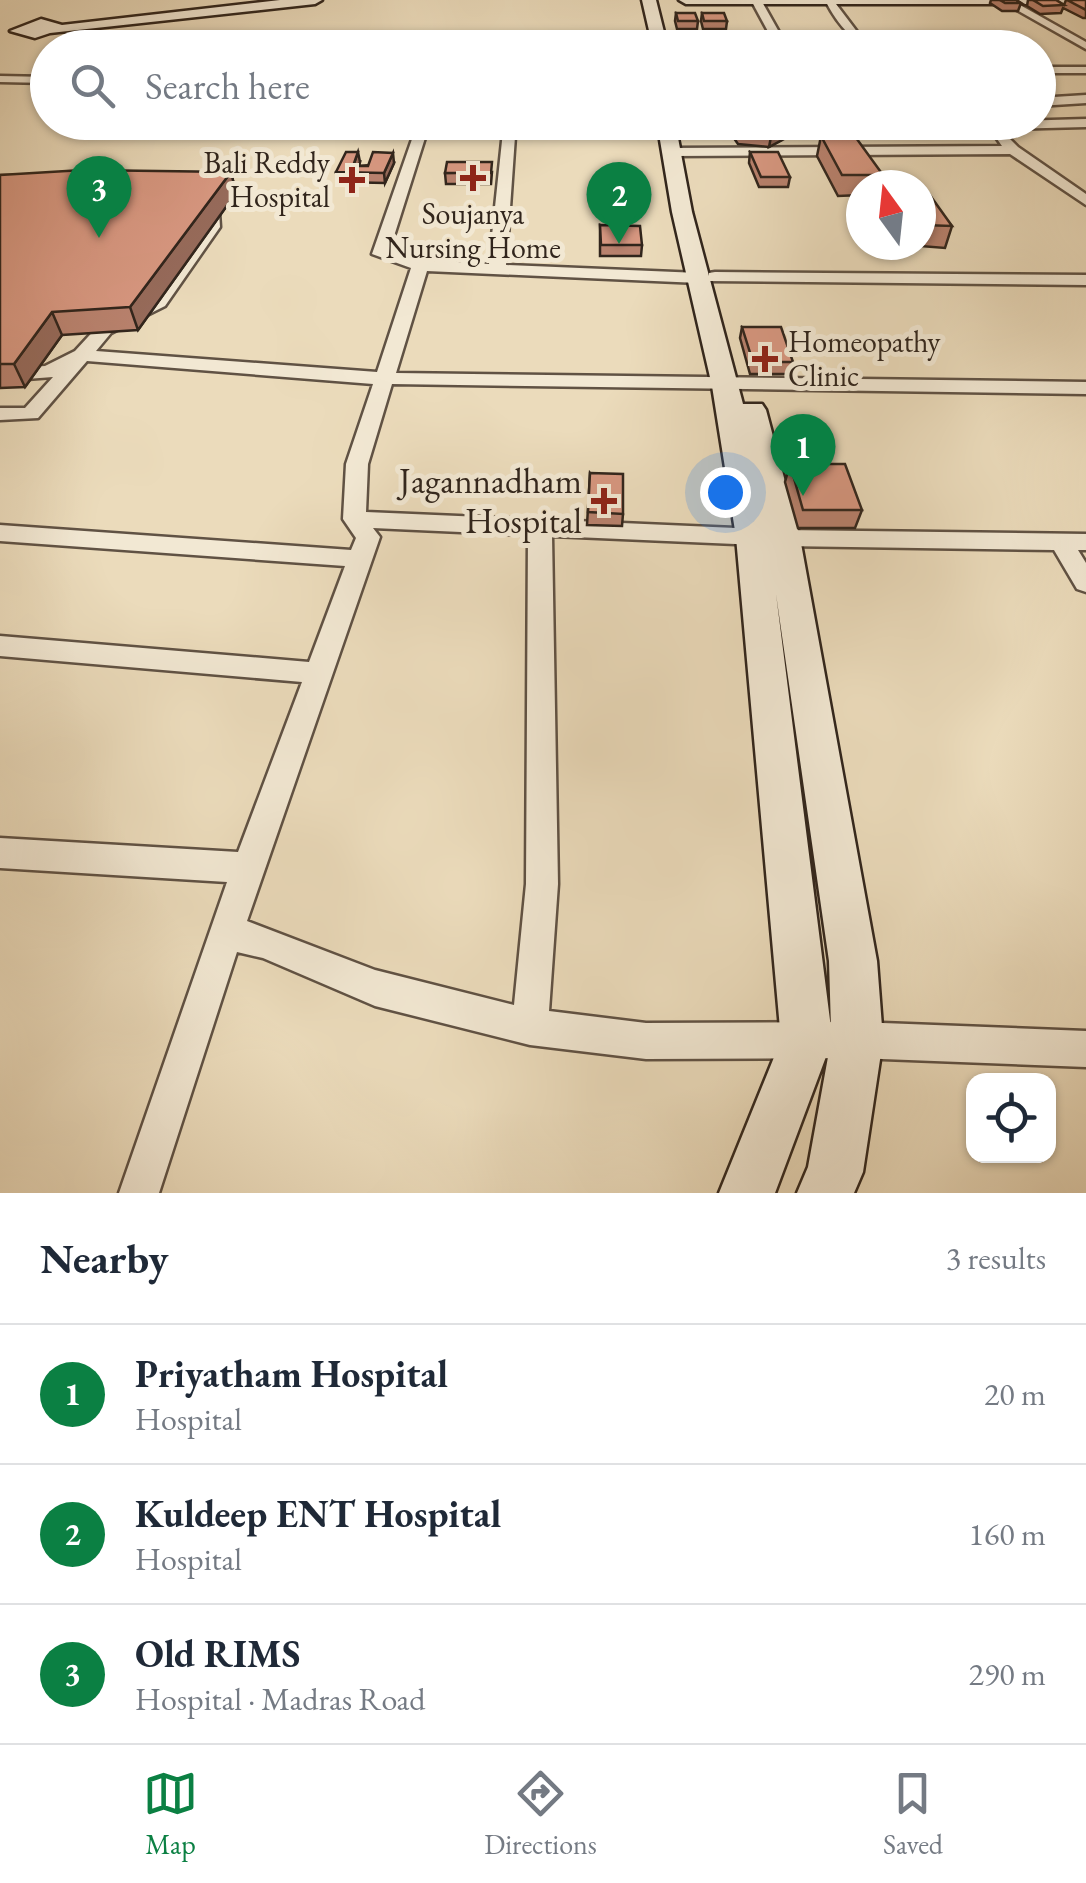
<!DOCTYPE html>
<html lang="en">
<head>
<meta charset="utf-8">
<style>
  body { margin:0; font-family:"EB Garamond",serif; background:#f2f2f3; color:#1f2937 }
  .controls { position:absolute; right:30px; bottom:30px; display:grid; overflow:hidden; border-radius:20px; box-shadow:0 2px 8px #0004 }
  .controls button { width:90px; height:90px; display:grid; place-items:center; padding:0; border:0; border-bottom:2px solid #e0e1e3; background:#fff; color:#1f2937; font:50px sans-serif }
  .compass { position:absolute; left:846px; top:170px; width:90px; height:90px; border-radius:50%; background:#fff; box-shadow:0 2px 8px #0004; rotate:345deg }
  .you { position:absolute; left:725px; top:492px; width:35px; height:35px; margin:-25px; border:8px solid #fff; border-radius:50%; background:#1a73e8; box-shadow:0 0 0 15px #1a73e833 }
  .badge { display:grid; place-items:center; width:65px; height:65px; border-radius:50%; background:#0b8043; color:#fff; font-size:32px; font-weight:700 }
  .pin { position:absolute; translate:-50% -82px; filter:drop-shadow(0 2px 5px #0008) }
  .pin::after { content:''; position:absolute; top:52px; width:35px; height:30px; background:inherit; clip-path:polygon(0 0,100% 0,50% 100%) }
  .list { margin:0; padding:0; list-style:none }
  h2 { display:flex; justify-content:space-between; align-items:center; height:130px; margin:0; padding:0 40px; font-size:42px }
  h2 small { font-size:32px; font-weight:400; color:#747a83 }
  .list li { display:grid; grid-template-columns:65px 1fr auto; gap:30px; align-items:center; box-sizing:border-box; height:140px; padding:0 40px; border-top:2px solid #e0e1e3 }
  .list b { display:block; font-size:38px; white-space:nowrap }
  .list p { margin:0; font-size:32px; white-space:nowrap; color:#747a83 }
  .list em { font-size:32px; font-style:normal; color:#747a83 }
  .icon { flex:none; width:55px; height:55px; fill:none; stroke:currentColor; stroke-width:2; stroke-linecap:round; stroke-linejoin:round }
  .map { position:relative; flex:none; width:1086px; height:1193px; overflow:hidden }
  .search { position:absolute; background:#fff; box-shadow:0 2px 8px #0004; left:30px; right:30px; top:30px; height:110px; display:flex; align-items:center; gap:25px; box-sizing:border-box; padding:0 35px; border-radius:55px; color:#747a83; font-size:38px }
  .sheet { height:550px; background:#fff }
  nav { display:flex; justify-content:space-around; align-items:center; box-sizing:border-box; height:140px; border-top:2px solid #e0e1e3; background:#fff; font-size:28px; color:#747a83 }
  nav a { display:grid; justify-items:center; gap:5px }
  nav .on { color:#0b8043 }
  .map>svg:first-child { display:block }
</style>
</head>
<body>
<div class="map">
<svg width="1086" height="1193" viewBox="0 0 1086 1193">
  <rect width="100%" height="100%" fill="#ebdbbb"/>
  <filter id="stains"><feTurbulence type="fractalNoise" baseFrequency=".002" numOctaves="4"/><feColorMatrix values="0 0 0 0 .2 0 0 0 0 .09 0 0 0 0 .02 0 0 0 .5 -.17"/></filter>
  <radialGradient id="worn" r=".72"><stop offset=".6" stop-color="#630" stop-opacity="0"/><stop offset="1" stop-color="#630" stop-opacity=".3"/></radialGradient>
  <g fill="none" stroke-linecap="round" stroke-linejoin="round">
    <defs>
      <g id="minor">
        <path d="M751 0H761L788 48H777Z"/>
        <path d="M825 0H833L858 33 886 48C855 48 838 25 825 0Z"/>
        <path d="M1011 0 1086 42V49L1001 1Z"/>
        <rect x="1038" y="67" width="48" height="6"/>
        <path d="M0 76 48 77V83L0 82Z"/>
        <path d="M1086 95V103L1038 106V98Z"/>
        <path d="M1086 119V127L1000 129 1018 147 1086 194V205L1010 154 672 156 665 152 672 148 1002 146 985 122Z"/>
        <path d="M418 122H430L389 252 421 261 489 264 504 122H516L506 265 699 273 707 278 699 283 427 271 396 373 1086 382V394L392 384 368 464 366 512 784 530 1086 534V550H1078L1086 563V592L1077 589 1054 550 784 546 552 536 558 884 549 1011 646 1023 857 1022 1086 1031V1067L857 1058 646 1059 530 1045 375 1006 263 958 237 952 159 1193H119L227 882 0 868V838L238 852 302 682 0 656V636L309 662 345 566 0 541V525L351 550 356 538 343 519 346 464 373 384 87 361 38 418 0 420V408H25L53 377 0 381V369L45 366 75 351 99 325 153 298 204 227 206 218 188 211 195 207 219 212 220 227 165 306 111 333 96 351 377 372 411 268 372 254ZM373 528 528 535 526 884 514 1005 375 970 247 921 380 537Z"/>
        <path d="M715 272 1086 275V285L709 281V273Z"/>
      </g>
      <g id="secondary">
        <path d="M280 0H322L315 4 50 33 35 38 10 31 41 19 62 25Z"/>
        <path d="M642 0H656L668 48H653Z"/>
        <path d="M679 0H1086V4H686Z"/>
        <path d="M657 122H675L692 212 743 404H762L766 410 800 538 877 961 883 1040 863 1172 854 1193H797L808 1167 830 1046 775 1193H719L781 1040 736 537 712 386 672 212ZM776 594 829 961 831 1028Z"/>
      </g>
    </defs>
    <use href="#minor" stroke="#605244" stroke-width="5"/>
    <use href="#secondary" stroke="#31251c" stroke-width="5"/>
    <use href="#minor" fill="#f2e8d3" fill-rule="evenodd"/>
    <use href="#secondary" fill="#f2e8d3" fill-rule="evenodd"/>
  </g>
  <g fill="#b9826e" stroke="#31251c" stroke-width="2.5">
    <path d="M991 0H1016L1021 3 1018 11H1002L990 3Z"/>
    <path d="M1028 0H1056L1064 5 1066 0H1086V18H1083L1063 8 1061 13 1040 14 1027 6Z"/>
    <path d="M676 13 698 21 697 29H677L675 21Z"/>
    <path d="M702 13 727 21 726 29H703L701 21Z"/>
    <rect x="429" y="122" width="18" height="3"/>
    <path d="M732 125 782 140 769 147 738 144 731 134Z"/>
    <path d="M821 136 883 175 880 185H861V195L838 196 817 156Z"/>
    <path d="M750 152 790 177 788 187H759L749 163Z"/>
    <path d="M360 162 359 166 394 163 385 183 338 182 336 172Z"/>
    <path d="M231 172 236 193 138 330 62 335 25 387 0 388V175Z"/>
    <path d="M492 172 491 184H446L445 173Z"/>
    <path d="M921 191 952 226 945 248 908 245H921Z"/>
    <path d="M600 225 642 245 641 256H600Z"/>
    <path d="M742 327 793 362 790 374H750L740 338Z"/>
    <path d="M790 464 862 510 855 528H798L785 482Z"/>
    <path d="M590 473 623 514 622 526 587 525Z"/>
  </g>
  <g fill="#966a5a" stroke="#31251c" stroke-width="2.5">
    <path d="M784 130 782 140 769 147 771 137Z"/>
    <path d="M358 152 360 162 356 172 353 166Z"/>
    <path d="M393 153 394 163 385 183 384 173Z"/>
    <path d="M231 172 236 193 138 330 130 307Z"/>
    <path d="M52 312 62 335 25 387 14 364Z"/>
  </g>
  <g fill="#d79780" stroke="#31251c" stroke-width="2.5">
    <path d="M1000 0H1016L1021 3H1005Z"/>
    <path d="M1033 0H1056L1064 5 1043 6Z"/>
    <path d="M1067 0H1086V10Z"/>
    <path d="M676 13H695L698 21H678Z"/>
    <path d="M702 13H724L727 21H704Z"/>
    <path d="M737 122H775L784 130 771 137 739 134 732 125Z"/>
    <path d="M854 135 883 175H842L821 136Z"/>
    <path d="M346 152H358L353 166H368L373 152 393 153 384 173 336 172Z"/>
    <path d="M750 152H778L790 177H761Z"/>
    <path d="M447 162H492L491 173H445Z"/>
    <path d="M83 170 231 172 130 307 52 312 14 364H0V175Z"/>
    <path d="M921 191H927L952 226 921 225Z"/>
    <path d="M600 225 640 226 642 245H601Z"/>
    <path d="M742 327H781L793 362H753Z"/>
    <path d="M790 464H845L862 510H803Z"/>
    <path d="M590 473 623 474V514L588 512Z"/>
  </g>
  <g fill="#8f2418" stroke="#f2e8d3" stroke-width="4">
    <path d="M468 163h10v10h10v10h-10v10h-10v-10h-10v-10h10z"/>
    <path d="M347 165h10v10h10v10h-10v10h-10v-10h-10v-10h10z"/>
    <path d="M760 344h10v10h10v10h-10v10h-10v-10h-10v-10h10z"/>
    <path d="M599 486h10v10h10v10h-10v10h-10v-10h-10v-10h10z"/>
  </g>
  <g text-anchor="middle" stroke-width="10" stroke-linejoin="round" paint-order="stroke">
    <g font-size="30" fill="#31251c" stroke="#f2e8d3" text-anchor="end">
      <text x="330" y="173">Bali Reddy<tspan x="330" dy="34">Hospital</tspan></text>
      <text x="473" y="224" text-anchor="middle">Soujanya<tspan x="473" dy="34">Nursing Home</tspan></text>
      <text x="788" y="352" text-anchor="start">Homeopathy<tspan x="788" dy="34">Clinic</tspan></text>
    </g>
    <g font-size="35" fill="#31251c" stroke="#f2e8d3" text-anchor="end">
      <text x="582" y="493">Jagannadham<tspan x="582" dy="40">Hospital</tspan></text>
    </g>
  </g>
  <rect width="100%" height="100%" filter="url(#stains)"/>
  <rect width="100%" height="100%" fill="url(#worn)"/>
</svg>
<div class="controls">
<button><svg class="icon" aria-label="locate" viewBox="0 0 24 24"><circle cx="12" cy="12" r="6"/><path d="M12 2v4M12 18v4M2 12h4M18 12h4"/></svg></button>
</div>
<svg class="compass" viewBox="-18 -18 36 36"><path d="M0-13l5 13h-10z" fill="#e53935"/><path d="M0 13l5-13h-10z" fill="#747a83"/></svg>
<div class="you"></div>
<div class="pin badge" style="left:803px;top:496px">1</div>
<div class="pin badge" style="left:619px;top:244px">2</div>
<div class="pin badge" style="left:99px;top:238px">3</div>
<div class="search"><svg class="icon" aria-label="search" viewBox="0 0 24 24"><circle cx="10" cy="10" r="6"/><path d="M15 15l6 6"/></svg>Search here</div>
</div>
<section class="sheet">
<h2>Nearby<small>3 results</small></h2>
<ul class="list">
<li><span class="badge">1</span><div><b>Priyatham Hospital</b><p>Hospital</p></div><em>20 m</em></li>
<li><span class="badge">2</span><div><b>Kuldeep ENT Hospital</b><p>Hospital</p></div><em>160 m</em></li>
<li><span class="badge">3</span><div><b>Old RIMS</b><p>Hospital · Madras Road</p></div><em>290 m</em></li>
</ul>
</section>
<nav>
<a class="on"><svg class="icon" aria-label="map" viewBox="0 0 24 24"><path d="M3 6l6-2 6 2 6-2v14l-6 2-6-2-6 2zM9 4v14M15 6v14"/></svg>Map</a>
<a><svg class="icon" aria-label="directions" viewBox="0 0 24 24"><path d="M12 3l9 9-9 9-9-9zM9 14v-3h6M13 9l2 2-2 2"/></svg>Directions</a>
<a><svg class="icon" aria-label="saved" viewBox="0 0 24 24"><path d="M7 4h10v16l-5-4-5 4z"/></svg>Saved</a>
</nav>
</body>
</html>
